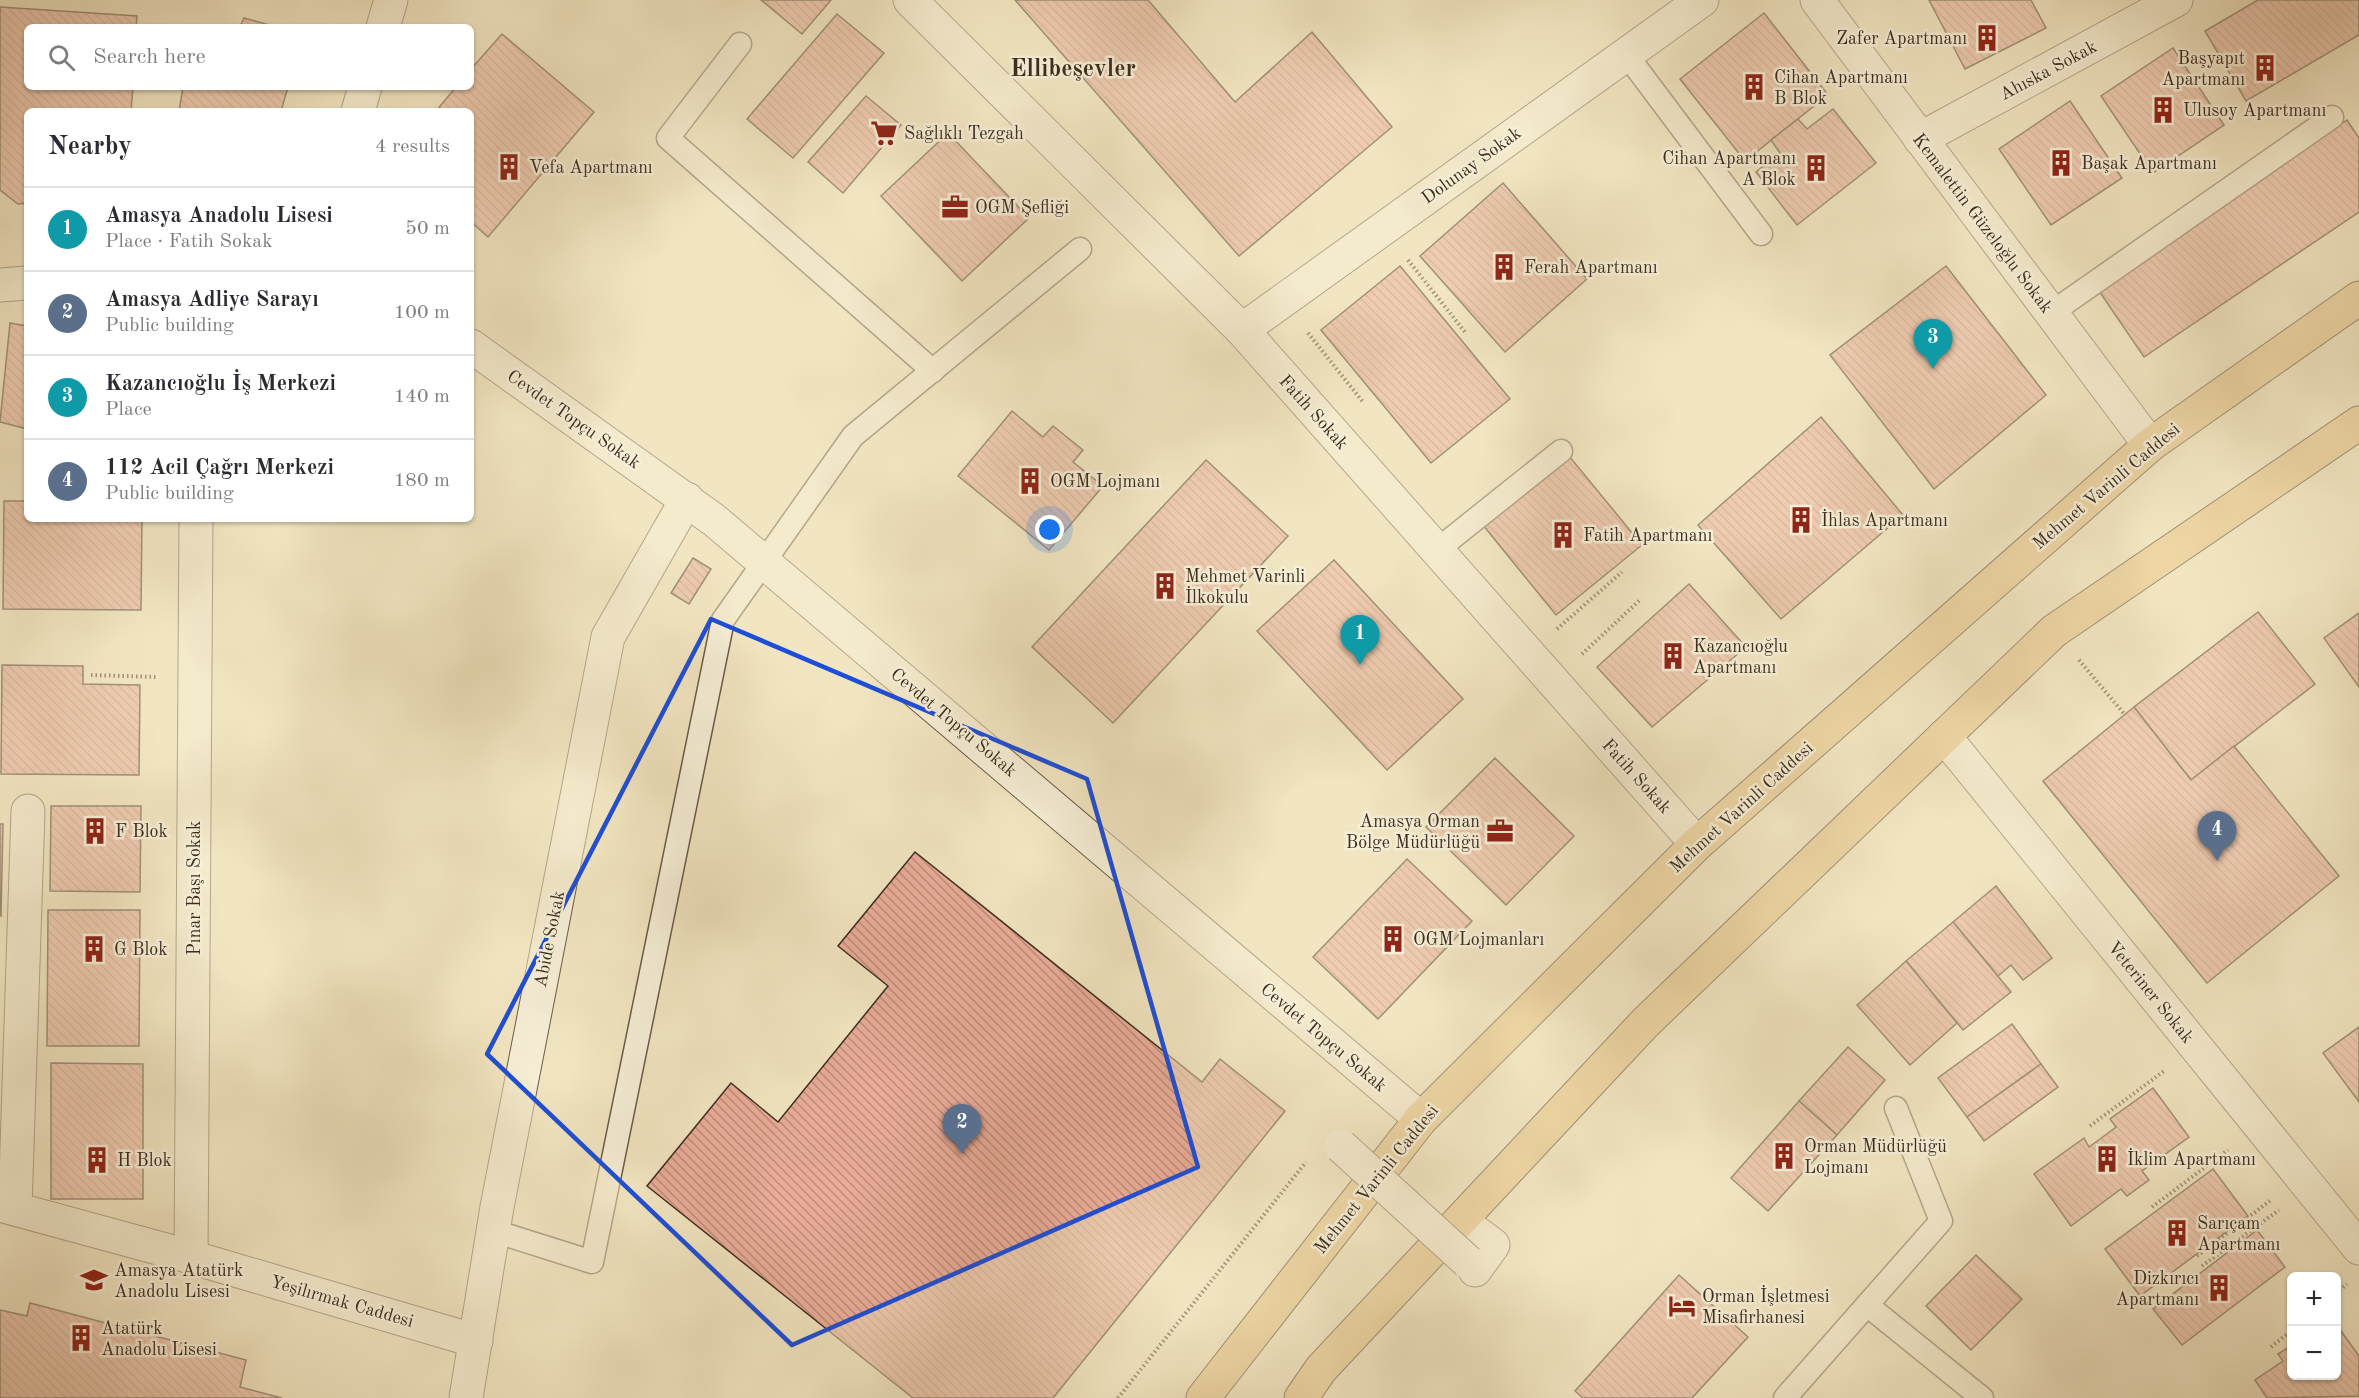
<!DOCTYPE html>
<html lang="en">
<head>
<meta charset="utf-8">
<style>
  body { margin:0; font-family:"Old Standard TT",serif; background:#f7f7f7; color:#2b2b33 }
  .controls { position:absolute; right:18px; bottom:18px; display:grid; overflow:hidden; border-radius:9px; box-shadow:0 2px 4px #0004 }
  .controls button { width:54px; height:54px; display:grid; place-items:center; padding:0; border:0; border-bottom:2px solid #e1e1e2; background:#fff; color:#2b2b33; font:30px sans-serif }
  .you { position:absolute; left:1050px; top:530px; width:21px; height:21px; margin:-15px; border:4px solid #fff; border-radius:50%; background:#1a73e8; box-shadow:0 0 0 9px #1a73e833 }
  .badge { display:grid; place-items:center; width:39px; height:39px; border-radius:50%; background:#0f766e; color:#fff; font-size:20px; font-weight:700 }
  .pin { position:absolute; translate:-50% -50px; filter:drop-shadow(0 2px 3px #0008) }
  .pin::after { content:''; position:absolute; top:32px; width:21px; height:18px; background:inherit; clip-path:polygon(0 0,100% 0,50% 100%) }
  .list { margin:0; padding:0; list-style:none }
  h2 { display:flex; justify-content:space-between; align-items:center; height:78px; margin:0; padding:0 24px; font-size:26px }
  h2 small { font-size:20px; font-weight:400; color:#7c7c81 }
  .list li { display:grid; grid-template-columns:39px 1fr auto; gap:18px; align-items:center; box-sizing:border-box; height:84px; padding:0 24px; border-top:2px solid #e1e1e2 }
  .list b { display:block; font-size:22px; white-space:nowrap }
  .list p { margin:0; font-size:20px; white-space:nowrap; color:#7c7c81 }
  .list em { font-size:20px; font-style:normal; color:#7c7c81 }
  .icon { flex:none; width:33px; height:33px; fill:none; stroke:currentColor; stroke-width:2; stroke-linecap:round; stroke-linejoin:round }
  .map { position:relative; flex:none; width:2359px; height:1398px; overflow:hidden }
  .search { position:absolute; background:#fff; box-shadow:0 2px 4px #0004; left:24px; top:24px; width:450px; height:66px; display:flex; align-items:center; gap:15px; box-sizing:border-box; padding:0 21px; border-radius:9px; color:#7c7c81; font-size:22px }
  .panel { position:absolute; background:#fff; box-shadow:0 2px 4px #0004; left:24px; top:108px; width:450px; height:414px; border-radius:9px }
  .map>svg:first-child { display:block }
</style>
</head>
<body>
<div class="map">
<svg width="2359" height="1398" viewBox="0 0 2359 1398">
  <defs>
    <pattern id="building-back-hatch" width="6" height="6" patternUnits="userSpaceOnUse" patternTransform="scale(1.5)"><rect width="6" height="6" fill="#eaac99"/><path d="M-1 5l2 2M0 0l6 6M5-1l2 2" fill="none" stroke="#bf8c7c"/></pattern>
  </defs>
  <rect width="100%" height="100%" fill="#f2e6c2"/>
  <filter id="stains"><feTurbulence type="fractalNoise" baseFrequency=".00333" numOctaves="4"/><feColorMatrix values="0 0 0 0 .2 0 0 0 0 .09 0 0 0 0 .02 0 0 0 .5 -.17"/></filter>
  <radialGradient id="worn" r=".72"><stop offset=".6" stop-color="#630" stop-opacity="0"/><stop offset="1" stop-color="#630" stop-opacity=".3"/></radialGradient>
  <g fill="url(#building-back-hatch)" stroke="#3c2d1f" stroke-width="1.5">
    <path d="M761 0H831L802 34Z"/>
    <path d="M1015 0H1148L1235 102 1312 32 1392 127 1239 256Z"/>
    <path d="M1929 0H2031L2046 28 1965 69Z"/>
    <path d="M2258 0H2359V35L2246 101 2205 31Z"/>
    <path d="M0 7 137 16 136 27H27V87H133L131 111H27V203L18 204 0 190Z"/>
    <path d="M1764 13 1828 95 1745 161 1680 79Z"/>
    <path d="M837 14 884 53 793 158 747 119Z"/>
    <path d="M244 18 277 27H240Z"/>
    <path d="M502 34 594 112 488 237 471 222V111H436L456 87H471V69Z"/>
    <path d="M2173 48 2224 125 2153 173 2101 96Z"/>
    <path d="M183 87H288L281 111H179Z"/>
    <path d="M866 96 901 125 843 193 808 162Z"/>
    <path d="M2070 101 2122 178 2051 225 1999 149Z"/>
    <path d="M1833 109 1876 163 1797 225 1756 172 1780 153 1771 140 1798 119 1807 129Z"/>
    <path d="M2347 120 2359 138V212L2144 357 2097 288Z"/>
    <path d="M948 133 1029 218 962 281 881 196Z"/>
    <path d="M1503 183 1587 279 1505 352 1420 256Z"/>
    <path d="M1400 266 1510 399 1431 463 1321 330Z"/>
    <path d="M1946 266 2046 395 1934 489 1830 355Z"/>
    <path d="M10 323 27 326V429L0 422Z"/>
    <path d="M1012 411 1043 437 1053 426 1083 450 1073 462 1103 486 1049 550 958 476Z"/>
    <path d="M1821 417 1903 515 1781 619 1698 525Z"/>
    <path d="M1569 456 1642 545 1556 615 1483 525Z"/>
    <path d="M1206 460 1288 536 1113 723 1032 647Z"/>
    <path d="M4 501H27V519L142 520 141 610 3 609Z"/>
    <path d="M693 558 711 569 689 604 671 593Z"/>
    <path d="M1334 560 1463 699 1387 770 1257 631Z"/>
    <path d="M1689 584 1746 647 1652 727 1597 667Z"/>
    <path d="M2258 612 2315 684 2191 780 2134 707Z"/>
    <path d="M2359 613V687L2324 638Z"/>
    <path d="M2 665 83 666V684L140 685 139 775 1 774Z"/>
    <path d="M2134 707 2191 780 2234 746 2339 876 2207 983 2043 781Z"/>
    <path d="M1495 758 1574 836 1506 905 1426 827Z"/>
    <path d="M51 806H141L140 892 50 891Z"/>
    <path d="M0 824H3L1 916H0Z"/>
    <path d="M915 852 1202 1082 1220 1059 1285 1111 1053 1398H913L647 1186 731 1083 778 1122 888 986 838 946Z"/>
    <path d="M1407 859 1472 921 1378 1019 1313 957Z"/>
    <path d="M1996 886 2052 958 2023 980 2011 965 1998 976 1953 922Z"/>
    <path d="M48 910H140L139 1046H47Z"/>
    <path d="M1953 922 2011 992 1963 1030 1906 961Z"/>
    <path d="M1906 961 1957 1023 1910 1065 1857 1005Z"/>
    <path d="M2012 1024 2041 1064 1967 1117 1938 1078Z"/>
    <path d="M2359 1027V1102L2323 1053Z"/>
    <path d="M1848 1047 1885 1080 1837 1135 1799 1101Z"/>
    <path d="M51 1063 143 1064V1199H51Z"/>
    <path d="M2041 1064 2058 1087 1984 1141 1967 1117Z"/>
    <path d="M2153 1088 2189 1137 2142 1171 2149 1180 2127 1196 2121 1189 2071 1226 2034 1174 2084 1138 2089 1147 2100 1139 2116 1127 2110 1119Z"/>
    <path d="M1799 1101 1837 1135 1768 1211 1731 1178Z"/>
    <path d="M2213 1169 2248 1216 2140 1296 2105 1249Z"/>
    <path d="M2257 1230 2285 1267 2182 1345 2153 1309Z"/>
    <path d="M1976 1255 2022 1299 1971 1350 1926 1306Z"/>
    <path d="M1679 1275 1748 1337 1692 1398H1583L1575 1391Z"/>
    <path d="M30 1303 246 1360 240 1387 282 1398H0V1310L27 1316Z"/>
    <path d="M2336 1324 2359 1356V1396L2267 1398 2255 1380 2283 1361 2278 1354 2292 1345V1376H2336Z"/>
  </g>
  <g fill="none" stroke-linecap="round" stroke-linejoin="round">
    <defs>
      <g id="lane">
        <path d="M740 44 668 138 933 371"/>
        <path d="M1626 54 1761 234"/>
        <path d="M2051 313 2332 117"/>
        <path d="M1437 550 1561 451"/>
        <path d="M494 1231 592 1262 723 620 853 436 1080 249"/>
        <path d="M1867 1305 1982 1398"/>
        <path d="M1785 1398 1941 1221 1896 1108"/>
      </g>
      <g id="street">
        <path d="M910 0 1242 330 1697 844"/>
        <path d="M1817 0 2150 445"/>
        <path d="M383 27 391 0"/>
        <path d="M358 111 365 87"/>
        <path d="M1920 139 2176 0"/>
        <path d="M0 285 27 283"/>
        <path d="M1242 330 1702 0"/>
        <path d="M471 346 714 520 1421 1119"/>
        <path d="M1944 736 2359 1248"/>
        <path d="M0 1205 191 1257 476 1341"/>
        <path d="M15 1208 28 811"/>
        <path d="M1461 1221 1493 1245 1475 1270"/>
        <path d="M191 1257 196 519"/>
        <path d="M466 1398 497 1207 608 637 687 499"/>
      </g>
      <g id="primary">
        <path d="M1203 1398 1421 1119 1697 844 2150 445 2359 298"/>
        <path d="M1301 1398 1321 1369 1645 1023 2054 631 2359 423"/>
      </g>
    </defs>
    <use href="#lane" stroke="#6a5b48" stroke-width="25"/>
    <use href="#street" stroke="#6a5b48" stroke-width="35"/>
    <use href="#primary" stroke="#3c2d1f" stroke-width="35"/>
    <g stroke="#3c2d1f" stroke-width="4" stroke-dasharray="1.5 3" stroke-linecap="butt">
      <path d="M1408 260 1465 332"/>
      <path d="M1308 333 1363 402"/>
      <path d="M1557 629 1622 572"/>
      <path d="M1582 654 1641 599"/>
      <path d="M2079 660 2125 715"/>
      <path d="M91 675 156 677"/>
      <path d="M2090 1126 2164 1071"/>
      <path d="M2152 1207 2228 1150"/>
      <path d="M2197 1256 2271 1200"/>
      <path d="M2202 1266 2279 1210"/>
      <path d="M2336 1293 2347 1284"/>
      <path d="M2271 1347 2292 1330"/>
      <path d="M1118 1398 1306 1162"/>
    </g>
    <use href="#lane" stroke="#f7efd7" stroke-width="22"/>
    <use href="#street" stroke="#f7efd7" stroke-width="33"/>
    <use href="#primary" stroke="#e9c381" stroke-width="33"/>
    <defs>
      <path id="street-bridge" d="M1341 1146 1468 1262"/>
    </defs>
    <use href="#street-bridge" stroke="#6a5b48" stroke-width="35" stroke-linecap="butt"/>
    <use href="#street-bridge" stroke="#f7efd7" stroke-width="33"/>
  </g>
  <path d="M0 0H2359V1398H0ZM711 619 1087 779 1198 1167 792 1345 487 1054Z" fill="#f2e6c2" fill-opacity=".55" fill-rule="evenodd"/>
  <path fill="none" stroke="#1d4ed8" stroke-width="4.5" stroke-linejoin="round" d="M711 619 1087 779 1198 1167 792 1345 487 1054Z"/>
  <defs>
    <symbol id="building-bare" viewBox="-9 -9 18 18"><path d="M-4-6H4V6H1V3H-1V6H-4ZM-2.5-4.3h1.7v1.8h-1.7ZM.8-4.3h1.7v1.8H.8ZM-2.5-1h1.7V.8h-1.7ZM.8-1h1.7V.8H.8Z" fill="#8f2418" stroke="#f7efd7" stroke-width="2.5" paint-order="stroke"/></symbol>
    <symbol id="supermarket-bare" viewBox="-9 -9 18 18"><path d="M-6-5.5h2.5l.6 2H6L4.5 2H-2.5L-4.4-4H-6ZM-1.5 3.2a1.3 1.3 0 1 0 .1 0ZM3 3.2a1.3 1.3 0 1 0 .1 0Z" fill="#8f2418" stroke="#f7efd7" stroke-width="2.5" paint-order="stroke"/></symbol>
    <symbol id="office-bare" viewBox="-9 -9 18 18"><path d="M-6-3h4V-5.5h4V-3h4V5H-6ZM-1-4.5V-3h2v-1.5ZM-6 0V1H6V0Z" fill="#8f2418" stroke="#f7efd7" stroke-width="2.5" paint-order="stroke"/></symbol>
    <symbol id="school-bare" viewBox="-9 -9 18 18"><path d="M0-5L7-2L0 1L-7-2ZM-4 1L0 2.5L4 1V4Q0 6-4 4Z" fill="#8f2418" stroke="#f7efd7" stroke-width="2.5" paint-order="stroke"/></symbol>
    <symbol id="hotel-bare" viewBox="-9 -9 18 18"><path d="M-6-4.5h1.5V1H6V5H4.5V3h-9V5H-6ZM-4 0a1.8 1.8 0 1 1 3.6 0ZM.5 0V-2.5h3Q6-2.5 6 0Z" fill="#8f2418" stroke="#f7efd7" stroke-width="2.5" paint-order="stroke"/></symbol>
  </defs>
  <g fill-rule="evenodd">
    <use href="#building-bare" x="1968" y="19" width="38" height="38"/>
    <use href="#building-bare" x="2246" y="49" width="38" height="38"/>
    <use href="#building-bare" x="1735" y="68" width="38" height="38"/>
    <use href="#building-bare" x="2144" y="91" width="38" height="38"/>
    <use href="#supermarket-bare" x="865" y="114" width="38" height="38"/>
    <use href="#building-bare" x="2042" y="144" width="38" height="38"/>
    <use href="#building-bare" x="490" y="148" width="38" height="38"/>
    <use href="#building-bare" x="1797" y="149" width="38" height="38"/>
    <use href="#office-bare" x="936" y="188" width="38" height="38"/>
    <use href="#building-bare" x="1485" y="248" width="38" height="38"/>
    <use href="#building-bare" x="1011" y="462" width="38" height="38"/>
    <use href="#building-bare" x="1782" y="501" width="38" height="38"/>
    <use href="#building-bare" x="1544" y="516" width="38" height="38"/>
    <use href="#building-bare" x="1146" y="567" width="38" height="38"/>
    <use href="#building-bare" x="1654" y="637" width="38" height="38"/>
    <use href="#building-bare" x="76" y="812" width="38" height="38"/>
    <use href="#office-bare" x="1481" y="812" width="38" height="38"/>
    <use href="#building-bare" x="1374" y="920" width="38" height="38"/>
    <use href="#building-bare" x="75" y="930" width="38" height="38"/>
    <use href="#building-bare" x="1765" y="1137" width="38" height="38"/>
    <use href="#building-bare" x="2088" y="1140" width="38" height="38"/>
    <use href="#building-bare" x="78" y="1141" width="38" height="38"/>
    <use href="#building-bare" x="2158" y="1214" width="38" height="38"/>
    <use href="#school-bare" x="75" y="1261" width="38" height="38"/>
    <use href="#building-bare" x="2200" y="1269" width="38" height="38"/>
    <use href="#hotel-bare" x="1663" y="1287" width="38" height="38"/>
    <use href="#building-bare" x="62" y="1319" width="38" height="38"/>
  </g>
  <g text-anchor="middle" stroke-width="5" stroke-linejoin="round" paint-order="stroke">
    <g font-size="18" fill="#3c2d1f" stroke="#f7efd7" text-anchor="start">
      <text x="1967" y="44" text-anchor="end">Zafer Apartmanı</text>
      <text x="2245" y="64" text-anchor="end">Başyapıt<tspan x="2245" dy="21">Apartmanı</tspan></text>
      <text x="1774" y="83">Cihan Apartmanı<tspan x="1774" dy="21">B Blok</tspan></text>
      <text x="2183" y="116">Ulusoy Apartmanı</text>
      <text x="904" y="139">Sağlıklı Tezgah</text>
      <text x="1796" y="164" text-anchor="end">Cihan Apartmanı<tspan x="1796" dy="21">A Blok</tspan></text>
      <text x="2081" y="169">Başak Apartmanı</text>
      <text x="529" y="173">Vefa Apartmanı</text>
      <text x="975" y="213">OGM Şefliği</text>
      <text x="1524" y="273">Ferah Apartmanı</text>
      <text x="1050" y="487">OGM Lojmanı</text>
      <text x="1821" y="526">İhlas Apartmanı</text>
      <text x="1583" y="541">Fatih Apartmanı</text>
      <text x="1185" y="582">Mehmet Varinli<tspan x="1185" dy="21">İlkokulu</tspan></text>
      <text x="1693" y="652">Kazancıoğlu<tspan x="1693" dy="21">Apartmanı</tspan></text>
      <text x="1480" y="827" text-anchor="end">Amasya Orman<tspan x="1480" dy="21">Bölge Müdürlüğü</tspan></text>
      <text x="115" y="837">F Blok</text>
      <text x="1413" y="945">OGM Lojmanları</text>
      <text x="114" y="955">G Blok</text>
      <text x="1804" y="1152">Orman Müdürlüğü<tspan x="1804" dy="21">Lojmanı</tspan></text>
      <text x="2127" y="1165">İklim Apartmanı</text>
      <text x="117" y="1166">H Blok</text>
      <text x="2197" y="1229">Sarıçam<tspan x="2197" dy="21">Apartmanı</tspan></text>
      <text x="114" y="1276">Amasya Atatürk<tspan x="114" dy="21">Anadolu Lisesi</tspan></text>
      <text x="2199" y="1284" text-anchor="end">Dizkırıcı<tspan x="2199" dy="21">Apartmanı</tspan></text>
      <text x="1702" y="1302">Orman İşletmesi<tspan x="1702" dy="21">Misafirhanesi</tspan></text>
      <text x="101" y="1334">Atatürk<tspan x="101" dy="21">Anadolu Lisesi</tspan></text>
    </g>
    <g font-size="18" fill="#3c2d1f" stroke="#f7efd7">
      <text transform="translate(2048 70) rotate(-28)" y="6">Ahıska Sokak</text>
      <text transform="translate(1471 165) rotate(-36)" y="6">Dolunay Sokak</text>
      <text transform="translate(1983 223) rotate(53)" y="6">Kemalettin Güzeloğlu Sokak</text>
      <text transform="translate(1314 412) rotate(48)" y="6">Fatih Sokak</text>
      <text transform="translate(574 419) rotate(35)" y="6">Cevdet Topçu Sokak</text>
      <text transform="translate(2106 486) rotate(-40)" y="6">Mehmet Varinli Caddesi</text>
      <text transform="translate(954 722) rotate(40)" y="6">Cevdet Topçu Sokak</text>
      <text transform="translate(1637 776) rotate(48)" y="6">Fatih Sokak</text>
      <text transform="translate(1741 807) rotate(-42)" y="6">Mehmet Varinli Caddesi</text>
      <text transform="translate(194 888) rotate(-90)" y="6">Pınar Başı Sokak</text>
      <text transform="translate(549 939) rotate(-79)" y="6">Abide Sokak</text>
      <text transform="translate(2151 992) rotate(51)" y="6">Veteriner Sokak</text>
      <text transform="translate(1324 1037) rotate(40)" y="6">Cevdet Topçu Sokak</text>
      <text transform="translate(1376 1179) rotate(-51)" y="6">Mehmet Varinli Caddesi</text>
      <text transform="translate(342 1301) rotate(16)" y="6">Yeşilırmak Caddesi</text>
    </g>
    <g font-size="24" font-weight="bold" fill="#3c2d1f" stroke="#f7efd7">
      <text x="1073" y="76">Ellibeşevler</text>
    </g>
  </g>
  <rect width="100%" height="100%" filter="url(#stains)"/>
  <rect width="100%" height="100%" fill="url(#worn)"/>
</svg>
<div class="controls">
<button>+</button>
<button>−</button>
</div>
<div class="you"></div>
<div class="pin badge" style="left:1360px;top:665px;background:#0f9aa8">1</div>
<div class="pin badge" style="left:962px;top:1154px;background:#5c6f8a">2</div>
<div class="pin badge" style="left:1933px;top:369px;background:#0f9aa8">3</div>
<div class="pin badge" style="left:2217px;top:861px;background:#5c6f8a">4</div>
<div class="search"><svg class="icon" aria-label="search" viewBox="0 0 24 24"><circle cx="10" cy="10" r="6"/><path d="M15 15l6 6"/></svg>Search here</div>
<section class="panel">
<h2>Nearby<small>4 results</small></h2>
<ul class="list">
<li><span class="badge" style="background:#0f9aa8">1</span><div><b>Amasya Anadolu Lisesi</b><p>Place · Fatih Sokak</p></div><em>50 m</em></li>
<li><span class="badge" style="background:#5c6f8a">2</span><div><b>Amasya Adliye Sarayı</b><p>Public building</p></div><em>100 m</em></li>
<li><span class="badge" style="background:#0f9aa8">3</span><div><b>Kazancıoğlu İş Merkezi</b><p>Place</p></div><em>140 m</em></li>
<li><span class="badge" style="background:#5c6f8a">4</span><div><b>112 Acil Çağrı Merkezi</b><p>Public building</p></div><em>180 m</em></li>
</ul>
</section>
</div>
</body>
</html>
